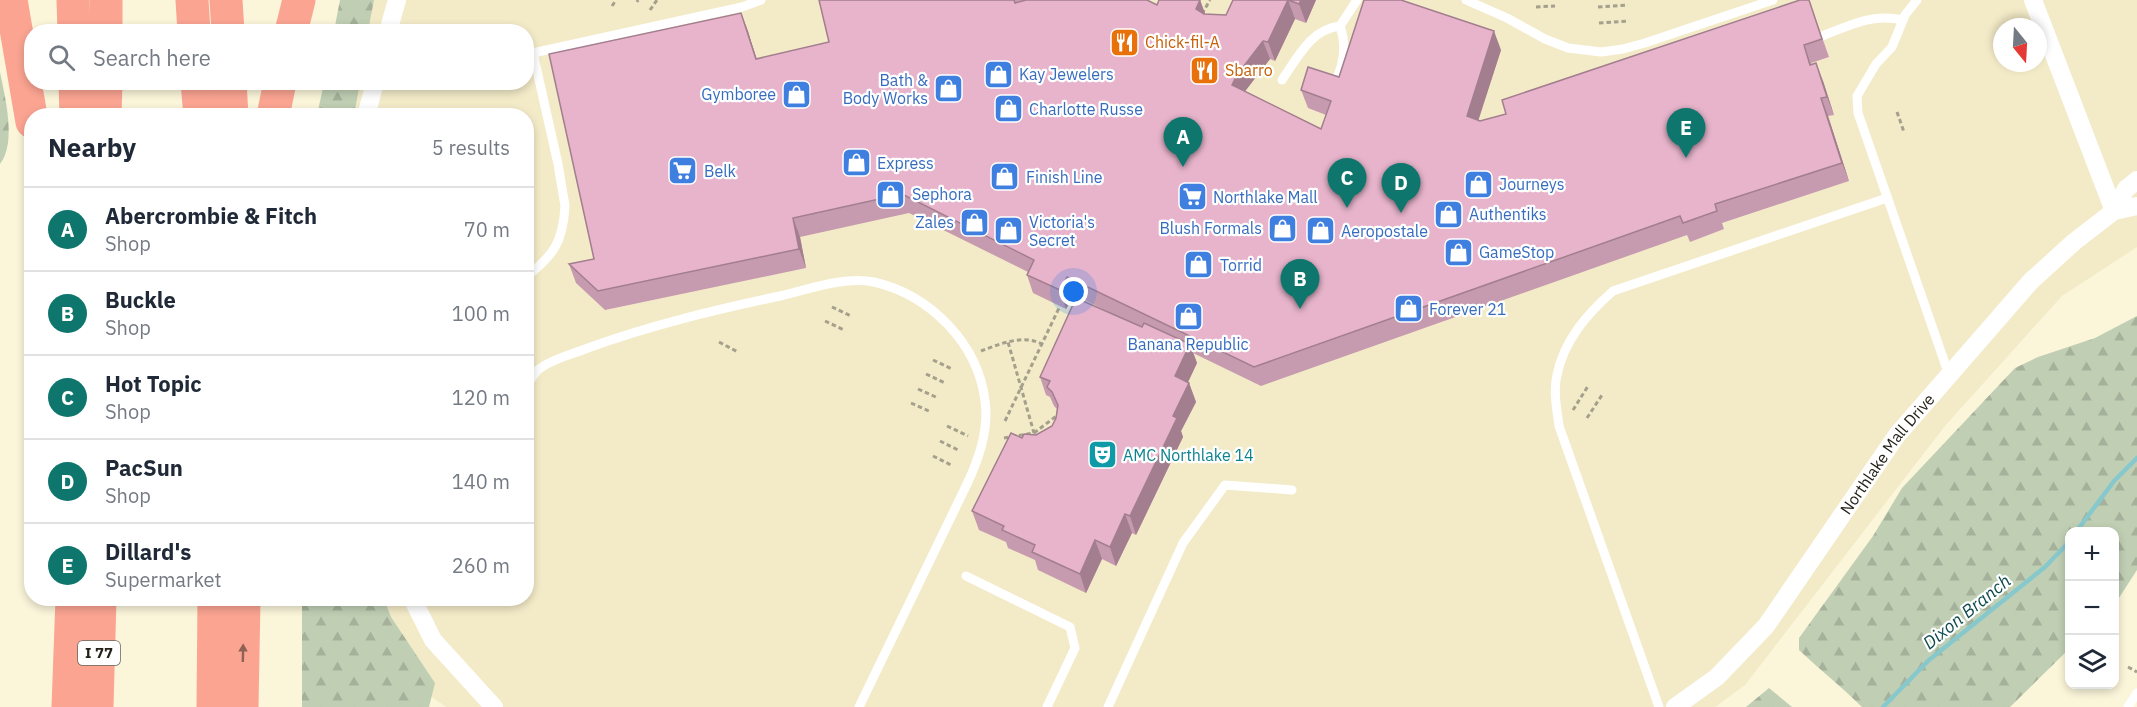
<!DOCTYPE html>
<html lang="en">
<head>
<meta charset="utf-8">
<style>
  body { margin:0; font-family:"IBM Plex Sans",sans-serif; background:#f6f6f7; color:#1f2937 }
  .controls { position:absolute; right:18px; bottom:18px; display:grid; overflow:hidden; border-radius:12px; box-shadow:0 3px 9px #0003 }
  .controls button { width:54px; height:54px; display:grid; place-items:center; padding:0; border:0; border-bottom:2px solid #e0e1e3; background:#fff; color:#1f2937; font:30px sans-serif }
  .compass { position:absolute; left:1993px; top:18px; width:54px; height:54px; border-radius:50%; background:#fff; box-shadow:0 3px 9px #0003; rotate:162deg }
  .you { position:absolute; left:1074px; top:292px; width:21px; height:21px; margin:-15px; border:4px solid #fff; border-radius:50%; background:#1a73e8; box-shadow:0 0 0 9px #1a73e833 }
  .badge { display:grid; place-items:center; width:39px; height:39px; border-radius:50%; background:#0f766e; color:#fff; font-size:20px; font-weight:700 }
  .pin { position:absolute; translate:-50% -50px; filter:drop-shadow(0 2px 3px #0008) }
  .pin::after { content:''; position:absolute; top:32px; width:21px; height:18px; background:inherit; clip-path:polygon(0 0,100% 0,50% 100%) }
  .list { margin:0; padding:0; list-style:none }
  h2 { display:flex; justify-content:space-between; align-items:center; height:78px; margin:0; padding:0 24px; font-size:26px }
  h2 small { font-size:20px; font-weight:400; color:#747a83 }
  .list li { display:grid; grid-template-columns:39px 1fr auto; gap:18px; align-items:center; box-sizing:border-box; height:84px; padding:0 24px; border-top:2px solid #e0e1e3 }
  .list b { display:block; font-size:22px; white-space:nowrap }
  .list p { margin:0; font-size:20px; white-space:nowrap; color:#747a83 }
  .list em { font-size:20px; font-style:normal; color:#747a83 }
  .icon { flex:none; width:33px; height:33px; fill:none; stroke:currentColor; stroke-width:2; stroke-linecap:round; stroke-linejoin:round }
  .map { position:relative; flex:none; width:2137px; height:707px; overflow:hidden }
  .search { position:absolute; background:#fff; box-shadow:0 3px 9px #0003; left:24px; top:24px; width:510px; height:66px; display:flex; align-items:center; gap:15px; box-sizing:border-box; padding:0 21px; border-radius:24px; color:#747a83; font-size:22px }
  .panel { position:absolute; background:#fff; box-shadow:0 3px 9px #0003; left:24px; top:108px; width:510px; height:498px; border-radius:24px }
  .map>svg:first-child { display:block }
</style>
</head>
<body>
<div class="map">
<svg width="2137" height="707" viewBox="0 0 2137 707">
  <defs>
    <pattern id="forest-firs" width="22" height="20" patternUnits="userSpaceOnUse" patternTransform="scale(1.5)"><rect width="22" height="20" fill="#c0cfb4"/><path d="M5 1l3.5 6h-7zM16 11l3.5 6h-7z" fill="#a5b19a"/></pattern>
  </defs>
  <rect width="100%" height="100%" fill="#fbf5da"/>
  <path fill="#f3ebc8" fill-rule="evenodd" d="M368 0H2137V247L2062 296 1945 426 1745 685 1715 707H446L346 636V599L526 598V116H341L347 83 526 82V32L360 31ZM2002 27H2038V63H2002Z"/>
  <g fill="url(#forest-firs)">
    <path d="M340 0H374L368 31H334Z"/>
    <path d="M0 72C5 97 17 143 0 164Z"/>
    <path d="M324 83H360L354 115H317Z"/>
    <path d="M2137 316V570L2115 604 2114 532H2070L2069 649 2010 707H1862C1842 687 1820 670 1799 650V638L1873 536 1902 488 2015 368 2038 357 2095 338Z"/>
    <path d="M302 599H384L391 617 435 683 429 707H302Z"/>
    <path d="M1769 688 1792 707H1746Z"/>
  </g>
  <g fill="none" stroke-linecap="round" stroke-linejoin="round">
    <g stroke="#87c8cc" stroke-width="4.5">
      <path d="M2076 532 2114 481 2137 458"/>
      <path d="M1883 707 1929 660 2045 567 2070 541"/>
    </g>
    <g stroke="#a4a08c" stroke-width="3" stroke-dasharray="4.5 3" stroke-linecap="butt">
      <path d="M637 2 638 0"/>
      <path d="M612 6 616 0"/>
      <path d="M1536 7 1555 6"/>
      <path d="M1598 7 1628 5"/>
      <path d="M650 10 657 0"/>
      <path d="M1202 14 1210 0"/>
      <path d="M1599 23 1629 21"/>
      <path d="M1897 112 1904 132"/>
      <path d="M526 201 527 204"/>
      <path d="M832 307 851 316"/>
      <path d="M825 321 844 330"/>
      <path d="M719 342 738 352"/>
      <path d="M981 351C1000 344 1022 334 1042 344"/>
      <path d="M933 360 952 369"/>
      <path d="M926 374 945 383"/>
      <path d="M918 389 938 398"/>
      <path d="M911 403 931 412"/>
      <path d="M1573 410 1588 386"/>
      <path d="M1587 418 1602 395"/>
      <path d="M1005 421 1060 306"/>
      <path d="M947 426 968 436"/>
      <path d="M1034 433 1059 414"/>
      <path d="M1004 438 1034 433 1008 342"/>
      <path d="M940 441 960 451"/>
      <path d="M933 456 953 466"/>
      <path d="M2128 667 2137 672"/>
    </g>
    <g stroke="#fff" stroke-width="9">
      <path d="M1466 0 1507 18 1545 39 1568 48 1601 52 1623 49 1645 43 1773 0"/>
      <path d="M1917 0 1905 15 1892 47 1876 64 1857 96 1858 113 1949 375"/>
      <path d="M1822 36C1851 25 1872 13 1903 20"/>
      <path d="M533 53 742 7 761 0"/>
      <path d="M526 54 533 53 558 164 565 206C563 242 554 255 526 277"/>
      <path d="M1282 80C1298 57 1311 29 1340 26"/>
      <path d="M1335 82C1344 64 1347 46 1340 26L1357 0"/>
      <path d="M526 389C530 381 534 371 542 367 555 358 573 354 588 348 651 325 715 310 780 296 810 289 844 276 874 282 930 295 978 343 985 401 989 428 979 459 967 484L859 707"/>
      <path d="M966 576 1070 627 1075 648 1047 707"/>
      <path d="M1108 707 1183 543 1225 485 1292 490"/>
      <path d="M1659 707 1559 426C1557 410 1553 391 1557 375 1564 340 1587 314 1613 291L1887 198"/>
      <path d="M2128 707 2137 693"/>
    </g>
    <g stroke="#fff" stroke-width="18">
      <path d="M2033 0 2114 211"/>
      <path d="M388 32 397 0"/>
      <path d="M368 116V109L375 82"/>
      <path d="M2114 211 2137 206"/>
      <path d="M412 598 433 640 494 707"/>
      <path id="s1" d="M1675 707 1717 677 1766 626 1897 435 2031 281 2074 242 2114 211 2126 189 2137 180"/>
    </g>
    <g stroke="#fba492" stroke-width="33">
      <path d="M11 0 32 122"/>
      <path d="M73 0 74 32"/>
      <path d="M192 0 194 32"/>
      <path d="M226 0 228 32"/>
      <path d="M106 32V0"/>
      <path d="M291 32 299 0"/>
      <path d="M75 82 76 116"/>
      <path d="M197 82 200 116"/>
      <path d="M230 82 232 116"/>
      <path d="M105 116 106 82"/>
      <path d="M273 116 280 82"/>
      <path d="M68 707 72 598"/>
      <path d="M97 707 100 598"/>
      <path d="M213 707 214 598"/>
      <path d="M242 707 244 598"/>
    </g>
  </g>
  <path fill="#c79baf" d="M819 0H1025L1157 5 1200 0 1205 14 1226 15 1233 0H1316L1306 23 1295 19 1275 61 1270 59 1245 91 1321 129 1326 115 1308 108 1301 90 1339 77 1501 50 1478 120 1480 121 1506 114 1809 0 1829 57 1811 63 1823 81 1834 115 1828 116 1849 181 1722 223 1724 229 1690 242 1687 235 1261 386 1193 353 1197 363 1188 382 1189 383 1196 402 1181 431 1183 437 1136 535 1132 533 1116 566 1102 559 1086 593 1038 570 1035 560 1008 548 1006 542 979 530 972 511 1022 438 1036 435 1052 426 1056 418 1057 409 1054 406 1050 397 1046 395 1040 377 1119 317 1074 295 1066 309 1033 293 1027 275 1028 272 909 213 800 237 806 268 605 310 576 283 569 264 594 259 741 13 757 59 829 42Z"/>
  <g fill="#a27e8e">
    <path d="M1200 0 1207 19 1196 9Z"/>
    <path d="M1288 0 1295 19 1275 61 1268 42Z"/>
    <path d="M1301 0H1316L1306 23 1299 4Z"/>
    <path d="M741 13 748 31 762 78 756 59Z"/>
    <path d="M1494 31 1501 50 1474 134 1467 116Z"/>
    <path d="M1263 41 1270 59 1243 94 1232 85 1237 75Z"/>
    <path d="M1816 63 1823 81 1834 115 1827 97Z"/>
    <path d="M1821 98 1828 116 1849 181 1842 163Z"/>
    <path d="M793 218 800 237 806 268 799 249Z"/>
    <path d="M1067 277 1074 295 1066 309 1060 290Z"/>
    <path d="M1190 344 1197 363 1182 395 1175 376Z"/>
    <path d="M1189 383 1196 402 1181 431 1183 437 1136 535 1130 516 1173 416Z"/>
    <path d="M1125 514 1132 533 1116 566 1110 547Z"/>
    <path d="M1095 540 1102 559 1086 593 1080 574Z"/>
  </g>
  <g fill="#e7b4cb" stroke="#a27e8e" stroke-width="1.5">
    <path d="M819 0H1014L1015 3 1026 0H1147L1157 5 1159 0H1200L1196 9 1204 14 1226 15 1233 0H1301L1299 4 1288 0 1268 42 1263 41 1237 75 1232 85 1321 129 1331 101 1301 90 1308 67 1339 77 1364 0H1401L1494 31 1467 116 1480 121 1506 114 1502 100 1800 0H1809L1822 39 1804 45 1810 65 1816 63 1827 97 1821 98 1842 163 1715 204 1717 211 1683 223 1680 216 1254 367 1067 277 1060 290 1027 275 1034 260 902 194 793 218 799 249 598 291 569 264 594 259 549 54 741 13 756 59 829 42Z"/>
    <path d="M1076 298 1142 327 1144 323 1190 344 1175 376 1189 383 1173 416 1177 418 1130 516 1125 514 1110 547 1095 540 1080 574 1032 552 1035 545 1002 530 1004 526 972 511 1011 433 1022 438 1024 434 1036 435 1052 426 1056 418 1058 405 1052 392 1047 387 1050 381 1040 377Z"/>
  </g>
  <defs><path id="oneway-solid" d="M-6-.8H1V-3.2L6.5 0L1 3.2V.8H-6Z" transform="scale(1.5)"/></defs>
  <use fill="#906255" href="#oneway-solid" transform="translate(243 653) rotate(-89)"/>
  <defs>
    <symbol id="restaurant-square" viewBox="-11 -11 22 22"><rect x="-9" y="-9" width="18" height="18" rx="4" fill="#e8710a" stroke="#fff"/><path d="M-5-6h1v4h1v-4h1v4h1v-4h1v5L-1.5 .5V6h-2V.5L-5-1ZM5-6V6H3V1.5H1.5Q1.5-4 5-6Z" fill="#fff"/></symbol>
    <symbol id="shop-square" viewBox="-11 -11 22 22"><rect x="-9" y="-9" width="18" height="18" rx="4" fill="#3f7fe0" stroke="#fff"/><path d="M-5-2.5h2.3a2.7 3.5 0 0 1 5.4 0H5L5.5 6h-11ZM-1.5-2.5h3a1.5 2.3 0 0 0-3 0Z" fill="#fff"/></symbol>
    <symbol id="supermarket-square" viewBox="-11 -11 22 22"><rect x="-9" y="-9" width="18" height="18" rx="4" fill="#3f7fe0" stroke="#fff"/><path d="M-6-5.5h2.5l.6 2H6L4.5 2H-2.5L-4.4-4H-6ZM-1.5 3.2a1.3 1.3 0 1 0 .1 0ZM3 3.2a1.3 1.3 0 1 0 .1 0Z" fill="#fff"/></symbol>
    <symbol id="theatre-square" viewBox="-11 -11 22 22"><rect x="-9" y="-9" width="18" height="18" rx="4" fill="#0f9aa8" stroke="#fff"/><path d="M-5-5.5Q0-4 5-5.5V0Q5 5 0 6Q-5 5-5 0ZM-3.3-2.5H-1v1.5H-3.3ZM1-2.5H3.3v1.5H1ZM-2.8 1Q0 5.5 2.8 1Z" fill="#fff"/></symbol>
  </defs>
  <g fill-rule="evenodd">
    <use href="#restaurant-square" x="1108" y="26" width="33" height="33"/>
    <use href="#restaurant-square" x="1188" y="54" width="33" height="33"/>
    <use href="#shop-square" x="982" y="58" width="33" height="33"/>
    <use href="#shop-square" x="932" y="72" width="33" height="33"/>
    <use href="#shop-square" x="780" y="78" width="33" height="33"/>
    <use href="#shop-square" x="992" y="92" width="33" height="33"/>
    <use href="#shop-square" x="840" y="146" width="33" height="33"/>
    <use href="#supermarket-square" x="666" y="154" width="33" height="33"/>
    <use href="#shop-square" x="988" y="160" width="33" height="33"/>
    <use href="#shop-square" x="1462" y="168" width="33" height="33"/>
    <use href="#shop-square" x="874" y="178" width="33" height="33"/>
    <use href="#supermarket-square" x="1176" y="180" width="33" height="33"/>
    <use href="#shop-square" x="1432" y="198" width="33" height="33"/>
    <use href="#shop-square" x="958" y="206" width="33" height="33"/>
    <use href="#shop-square" x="1266" y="212" width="33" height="33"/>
    <use href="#shop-square" x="992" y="214" width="33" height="33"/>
    <use href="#shop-square" x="1304" y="214" width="33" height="33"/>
    <use href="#shop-square" x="1442" y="236" width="33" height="33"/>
    <use href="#shop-square" x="1182" y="248" width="33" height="33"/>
    <use href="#shop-square" x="1392" y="292" width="33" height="33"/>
    <use href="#shop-square" x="1172" y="300" width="33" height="33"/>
    <use href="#theatre-square" x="1086" y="438" width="33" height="33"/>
  </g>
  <g text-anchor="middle" stroke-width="4.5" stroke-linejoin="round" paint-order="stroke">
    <rect fill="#fff" stroke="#66645d" stroke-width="1.5" x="78" y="641" width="42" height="24" rx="4.5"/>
    <g font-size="15" font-weight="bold" fill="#242118">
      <text x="99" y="658">I 77</text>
    </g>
    <g font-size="16" fill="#c56008" stroke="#fff" text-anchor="start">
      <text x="1145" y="48">Chick-fil-A</text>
      <text x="1225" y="76">Sbarro</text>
    </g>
    <g font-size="16" fill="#366cbe" stroke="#fff" text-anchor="start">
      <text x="1019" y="80">Kay Jewelers</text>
      <text x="928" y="86" text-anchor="end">Bath &amp;<tspan x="928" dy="18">Body Works</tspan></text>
      <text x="776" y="100" text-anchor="end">Gymboree</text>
      <text x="1029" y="115">Charlotte Russe</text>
      <text x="877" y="169">Express</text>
      <text x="704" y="177">Belk</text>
      <text x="1026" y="183">Finish Line</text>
      <text x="1499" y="190">Journeys</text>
      <text x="912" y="200">Sephora</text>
      <text x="1213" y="203">Northlake Mall</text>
      <text x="1469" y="220">Authentiks</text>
      <text x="954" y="228" text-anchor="end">Zales</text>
      <text x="1029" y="228">Victoria's<tspan x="1029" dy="18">Secret</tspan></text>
      <text x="1262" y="234" text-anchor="end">Blush Formals</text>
      <text x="1341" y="237">Aeropostale</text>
      <text x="1479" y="258">GameStop</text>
      <text x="1220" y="271">Torrid</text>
      <text x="1429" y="315">Forever 21</text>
      <text x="1188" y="350" text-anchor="middle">Banana Republic</text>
    </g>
    <g font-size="16" fill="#0d838f" stroke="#fff" text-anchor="start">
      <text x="1123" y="461">AMC Northlake 14</text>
    </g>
    <g font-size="16" fill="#242118" stroke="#fff">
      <text dy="6" stroke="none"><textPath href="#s1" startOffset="333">Northlake Mall Drive</textPath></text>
    </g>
    <g font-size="18" font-style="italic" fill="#0f4b4e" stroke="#fff">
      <text transform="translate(1967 612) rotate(-39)" y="6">Dixon Branch</text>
    </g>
  </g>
</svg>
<div class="controls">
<button>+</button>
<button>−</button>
<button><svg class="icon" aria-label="layers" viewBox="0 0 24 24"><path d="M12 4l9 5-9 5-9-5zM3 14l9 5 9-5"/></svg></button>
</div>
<svg class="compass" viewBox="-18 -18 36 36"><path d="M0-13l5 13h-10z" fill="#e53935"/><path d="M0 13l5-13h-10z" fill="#747a83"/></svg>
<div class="you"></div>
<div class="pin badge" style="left:1183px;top:167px">A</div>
<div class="pin badge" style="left:1300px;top:309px">B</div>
<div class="pin badge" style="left:1347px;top:208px">C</div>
<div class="pin badge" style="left:1401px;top:213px">D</div>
<div class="pin badge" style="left:1686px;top:158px">E</div>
<div class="search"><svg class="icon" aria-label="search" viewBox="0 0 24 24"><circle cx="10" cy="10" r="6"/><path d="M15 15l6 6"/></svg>Search here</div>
<section class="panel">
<h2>Nearby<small>5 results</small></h2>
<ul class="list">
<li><span class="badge">A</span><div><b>Abercrombie &amp; Fitch</b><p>Shop</p></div><em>70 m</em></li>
<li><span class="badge">B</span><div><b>Buckle</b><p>Shop</p></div><em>100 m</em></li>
<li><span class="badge">C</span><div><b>Hot Topic</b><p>Shop</p></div><em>120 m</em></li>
<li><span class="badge">D</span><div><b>PacSun</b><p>Shop</p></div><em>140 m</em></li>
<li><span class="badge">E</span><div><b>Dillard's</b><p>Supermarket</p></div><em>260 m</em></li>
</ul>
</section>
</div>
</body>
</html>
